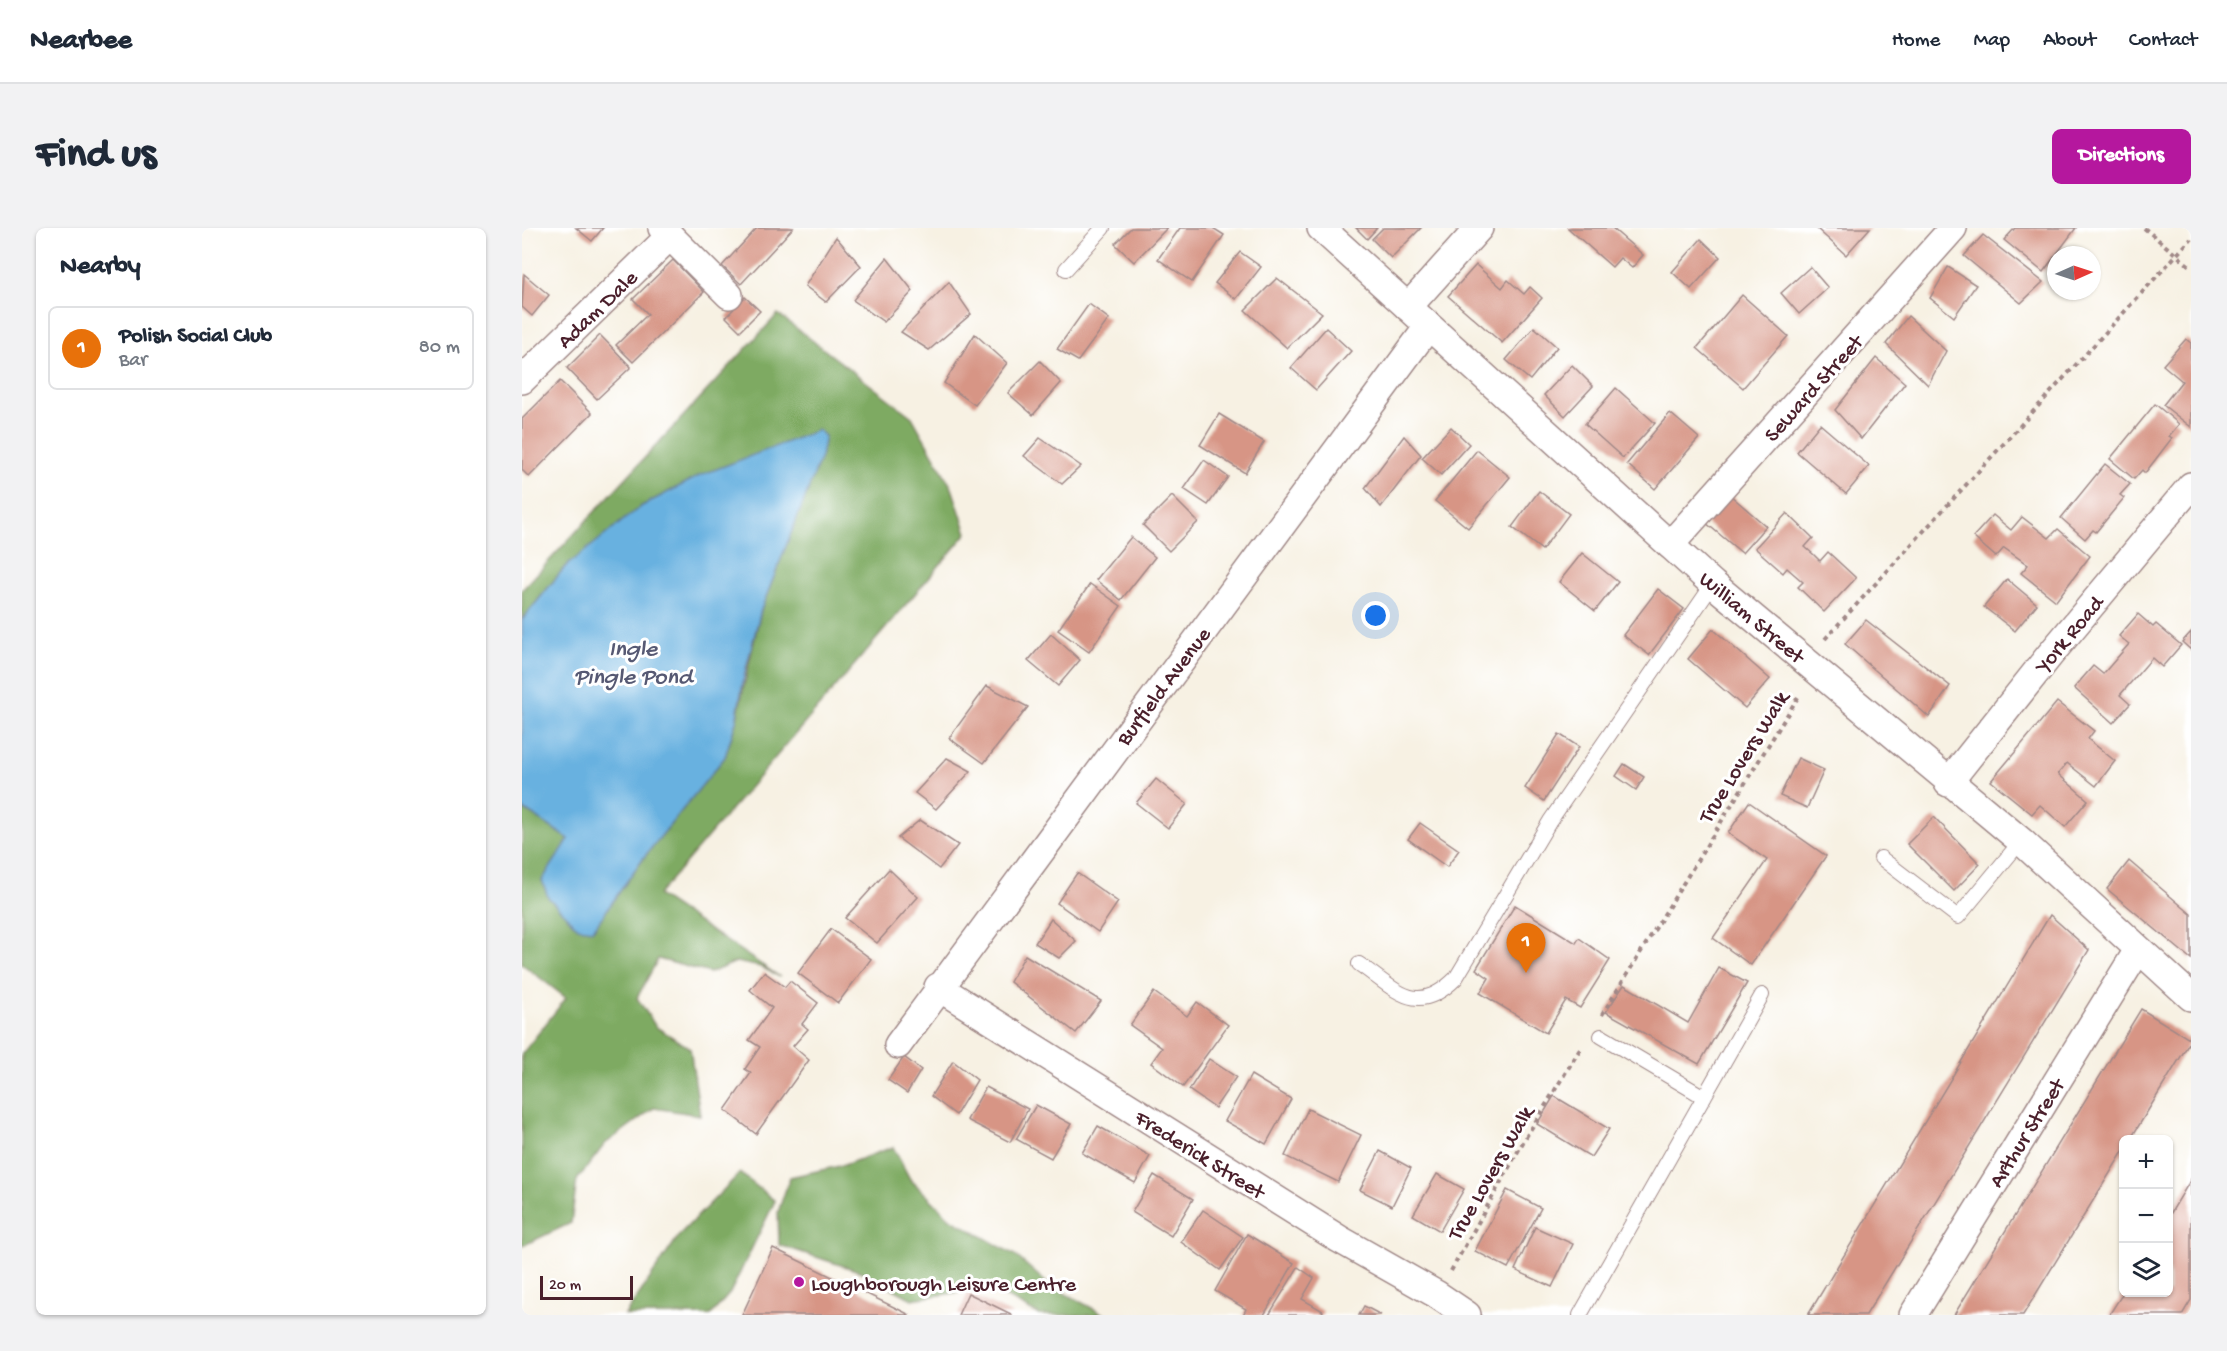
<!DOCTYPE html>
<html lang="en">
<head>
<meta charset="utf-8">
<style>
  body { margin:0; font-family:"Gochi Hand",sans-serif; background:#f2f2f3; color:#1f2937 }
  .controls { position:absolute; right:18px; bottom:18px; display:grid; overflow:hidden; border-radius:9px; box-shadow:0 2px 4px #0004 }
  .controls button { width:54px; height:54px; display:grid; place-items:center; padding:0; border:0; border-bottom:2px solid #e0e1e3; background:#fff; color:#1f2937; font:30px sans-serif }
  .compass { position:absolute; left:1525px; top:18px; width:54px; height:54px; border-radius:50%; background:#fff; box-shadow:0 2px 4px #0004; rotate:87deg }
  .scale { position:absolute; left:18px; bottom:15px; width:93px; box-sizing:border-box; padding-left:6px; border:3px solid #4a1f2b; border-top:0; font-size:16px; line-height:21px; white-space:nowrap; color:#4a1f2b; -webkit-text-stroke:4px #fff; paint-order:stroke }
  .you { position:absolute; left:854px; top:388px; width:21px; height:21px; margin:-15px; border:4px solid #fff; border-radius:50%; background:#1a73e8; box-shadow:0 0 0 9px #1a73e833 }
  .badge { display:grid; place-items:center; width:39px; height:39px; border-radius:50%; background:#b5179e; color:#fff; font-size:20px; font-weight:700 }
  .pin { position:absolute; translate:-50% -50px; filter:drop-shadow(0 2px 3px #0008) }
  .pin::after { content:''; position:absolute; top:32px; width:21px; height:18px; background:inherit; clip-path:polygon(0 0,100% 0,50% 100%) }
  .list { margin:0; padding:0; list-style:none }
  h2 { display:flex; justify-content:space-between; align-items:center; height:78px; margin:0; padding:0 24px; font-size:26px }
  h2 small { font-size:20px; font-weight:400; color:#747a83 }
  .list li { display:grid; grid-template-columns:39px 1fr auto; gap:18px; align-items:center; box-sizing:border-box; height:84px; margin:0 12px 12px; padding:0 12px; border:2px solid #e0e1e3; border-radius:9px }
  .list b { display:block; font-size:22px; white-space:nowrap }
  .list p { margin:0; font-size:20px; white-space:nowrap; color:#747a83 }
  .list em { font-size:20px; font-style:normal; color:#747a83 }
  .icon { flex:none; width:33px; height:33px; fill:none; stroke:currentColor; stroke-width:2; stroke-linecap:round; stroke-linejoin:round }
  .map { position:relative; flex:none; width:1669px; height:1087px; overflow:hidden; border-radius:9px }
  header { display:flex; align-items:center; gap:36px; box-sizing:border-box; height:84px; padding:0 30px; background:#fff; border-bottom:2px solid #e0e1e3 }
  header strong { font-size:28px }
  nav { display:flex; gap:33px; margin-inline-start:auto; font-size:21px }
  .intro { display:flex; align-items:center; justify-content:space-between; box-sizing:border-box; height:144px; padding:0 36px }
  h1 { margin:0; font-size:42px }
  .button { padding:15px 27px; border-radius:9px; background:#b5179e; color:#fff; font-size:21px; font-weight:700 }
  main { display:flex; gap:36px; padding:0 36px }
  aside { flex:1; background:#fff; border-radius:9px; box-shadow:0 2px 4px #0004 }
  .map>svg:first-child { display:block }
</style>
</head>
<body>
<header>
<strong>Nearbee</strong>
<nav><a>Home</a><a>Map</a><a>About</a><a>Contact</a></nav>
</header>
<div class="intro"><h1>Find us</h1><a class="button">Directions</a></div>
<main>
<aside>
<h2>Nearby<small></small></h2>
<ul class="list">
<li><span class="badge" style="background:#e8710a">1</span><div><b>Polish Social Club</b><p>Bar</p></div><em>80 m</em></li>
</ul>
</aside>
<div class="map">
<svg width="1669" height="1087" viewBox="0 0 1669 1087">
  <rect width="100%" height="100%" fill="#fff"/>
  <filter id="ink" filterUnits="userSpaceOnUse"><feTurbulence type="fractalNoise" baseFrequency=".0167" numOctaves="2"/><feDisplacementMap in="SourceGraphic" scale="12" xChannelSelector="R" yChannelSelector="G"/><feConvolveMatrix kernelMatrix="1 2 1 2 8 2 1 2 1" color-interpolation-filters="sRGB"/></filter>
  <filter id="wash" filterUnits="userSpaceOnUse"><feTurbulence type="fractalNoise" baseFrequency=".008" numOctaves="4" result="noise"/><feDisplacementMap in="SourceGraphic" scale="24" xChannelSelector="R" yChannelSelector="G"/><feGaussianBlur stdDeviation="1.35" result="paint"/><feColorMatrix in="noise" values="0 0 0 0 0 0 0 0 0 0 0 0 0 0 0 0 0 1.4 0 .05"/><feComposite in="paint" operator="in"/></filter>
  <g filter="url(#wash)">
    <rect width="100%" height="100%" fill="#f7f1e3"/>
    <g fill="#7eaa62" stroke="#646446" stroke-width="1.5">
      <path d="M256 86 390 189 430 260 445 305 136 667 258 749 239 739 214 734 188 745 136 731 115 770 134 799 168 820 178 887 132 880 83 916 55 952 49 995 0 1018V826L44 770 0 736V580L48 611 71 701 119 633 203 529 214 494 239 382 256 338 296 202 43 339 0 392V362Z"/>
      <path d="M371 919 388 951 428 990 493 1027 527 1057 583 1087H517L468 1060 390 1071 340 1044 257 1017 256 984 268 949 322 937Z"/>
      <path d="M218 945 253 973 208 1065 189 1087H103L158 1006Z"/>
    </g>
    <path fill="#68b1e0" stroke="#596886" stroke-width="1.5" d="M296 202 303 208 299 229 239 382 222 449 214 494 203 529 119 633 71 702 56 700 26 669 20 652 47 611 0 580V392L43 339 118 279 179 247Z"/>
    <g id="blocks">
      <g fill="#d79585">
        <path d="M54 0H81L70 13Z"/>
        <path d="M235 0H271L219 56 200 38Z"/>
        <path d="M609 0H645L612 34 593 16Z"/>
        <path d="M658 0H691L702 7 670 54 636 31Z"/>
        <path d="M834 0H855L845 11Z"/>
        <path d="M861 0H899L869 30 850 11Z"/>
        <path d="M1046 0H1090L1121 27 1110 40 1098 30 1090 39Z"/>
        <path d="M1294 0H1348L1324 27Z"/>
        <path d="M1493 0H1554L1521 44 1482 12Z"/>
        <path d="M1461 7 1521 54 1499 75 1442 28Z"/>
        <path d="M314 9 339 38 304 74 283 58Z"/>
        <path d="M1179 11 1198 29 1169 61 1150 44Z"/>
        <path d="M718 24 739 39 714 71 693 55Z"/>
        <path d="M365 30 391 63 362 94 331 72Z"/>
        <path d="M151 32 182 64 111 134 94 117 126 86 111 71Z"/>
        <path d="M954 37 980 60 986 52 1002 66 1008 59 1020 70 980 115 926 68Z"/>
        <path d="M1288 39 1306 60 1277 86 1259 65Z"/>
        <path d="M1426 39 1454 57 1432 89 1408 70Z"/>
        <path d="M2 46 27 67 10 88 0 79Z"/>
        <path d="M755 50 800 85 765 120 723 82Z"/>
        <path d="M427 54 449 86 407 122 379 104Z"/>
        <path d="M1220 67 1266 108 1221 160 1175 120Z"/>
        <path d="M223 69 238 83 218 103 204 89Z"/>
        <path d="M567 76 587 91 556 133 535 121Z"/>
        <path d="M1386 88 1424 123 1406 157 1364 116Z"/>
        <path d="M1012 99 1035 119 1008 152 984 132Z"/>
        <path d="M804 100 829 123 794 162 769 140Z"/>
        <path d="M453 106 485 135 453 177 422 155Z"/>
        <path d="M78 107 109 139 75 171 45 140Z"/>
        <path d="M1664 111 1669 115V199L1641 177 1660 153 1641 137Z"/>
        <path d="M1354 130 1383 155 1339 211 1313 182Z"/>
        <path d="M518 133 539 155 511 187 486 165Z"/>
        <path d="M1050 137 1071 158 1043 188 1022 167Z"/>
        <path d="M38 153 70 185 7 249 0 242V191Z"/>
        <path d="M1094 160 1133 195 1101 230 1063 196Z"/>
        <path d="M1633 176 1657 196 1647 208 1650 210 1623 245 1620 242 1612 251 1588 231Z"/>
        <path d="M1148 185 1177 210 1133 261 1105 236Z"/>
        <path d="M697 186 742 214 723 245 678 217Z"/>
        <path d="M1298 196 1347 238 1324 266 1275 224Z"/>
        <path d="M929 199 947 216 919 247 900 230Z"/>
        <path d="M882 208 899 227 859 279 843 260Z"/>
        <path d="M518 210 559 238 540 256 502 228Z"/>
        <path d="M955 222 988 249 946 300 913 273Z"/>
        <path d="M682 232 706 249 686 277 662 261Z"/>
        <path d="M1583 236 1608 256 1598 267 1602 270 1574 304 1571 302 1563 311 1539 290Z"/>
        <path d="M1017 263 1047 286 1020 322 990 299Z"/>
        <path d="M1208 267 1244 298 1220 325 1184 295Z"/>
        <path d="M650 268 676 294 647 323 621 297Z"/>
        <path d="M1265 285 1291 310 1283 319 1291 326 1298 333 1306 324 1334 350 1302 384 1276 359 1281 354 1265 340 1261 345 1233 320Z"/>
        <path d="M1471 287 1489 302 1500 289 1527 310 1536 301 1568 328 1534 373 1499 345 1506 337 1482 320 1474 329 1451 309Z"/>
        <path d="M609 309 633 329 599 372 574 352Z"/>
        <path d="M1060 325 1096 354 1073 383 1037 354Z"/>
        <path d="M1485 351 1515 376 1493 403 1462 379Z"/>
        <path d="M568 356 599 378 567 424 536 402Z"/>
        <path d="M1136 361 1162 381 1127 427 1101 407Z"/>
        <path d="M1616 386 1631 399 1634 396 1659 417 1640 439 1630 430 1598 467 1608 476 1591 495 1552 460 1571 438 1581 446 1607 416 1597 408Z"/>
        <path d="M1344 392 1428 458 1407 489 1323 416Z"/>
        <path d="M1191 401 1248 451 1223 480 1166 431Z"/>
        <path d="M1669 404V422L1660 414Z"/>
        <path d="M529 406 558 432 536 458 506 433Z"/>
        <path d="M465 458 506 479 462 535 427 510Z"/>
        <path d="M1535 474 1572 503 1566 511 1593 533 1574 558 1545 535 1536 546 1566 572 1543 599 1518 577 1510 586 1469 553Z"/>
        <path d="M1037 506 1057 519 1022 573 1003 560Z"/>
        <path d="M425 530 449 543 414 581 393 565Z"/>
        <path d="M1276 530 1302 542 1285 580 1258 568Z"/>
        <path d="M1102 536 1122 549 1114 562 1094 548Z"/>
        <path d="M634 551 665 576 646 600 614 575Z"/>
        <path d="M1227 574 1304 628 1229 737 1191 710 1245 632 1206 605Z"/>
        <path d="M1412 589 1458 636 1432 663 1385 616Z"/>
        <path d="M398 592 436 617 417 641 376 610Z"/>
        <path d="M898 595 937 622 925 639 886 611Z"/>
        <path d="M1607 633 1669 686V731L1585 661Z"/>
        <path d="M367 641 396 669 355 715 323 690Z"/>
        <path d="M555 645 596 674 576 704 535 675Z"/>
        <path d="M993 677 1054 715 1057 710 1088 732 1058 780 1044 772 1024 805 958 765 967 750 954 741Z"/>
        <path d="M1528 687 1567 722 1344 1087H1286Z"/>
        <path d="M529 691 554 713 537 730 513 715Z"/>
        <path d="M309 701 349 731 316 775 276 745Z"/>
        <path d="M503 727 579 773 554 805 488 754Z"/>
        <path d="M1197 740 1225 755 1177 836 1084 784 1102 757 1166 795Z"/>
        <path d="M242 744 263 759 268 753 296 775 280 796 286 801 271 818 287 832 234 906 203 882 229 845 223 841 238 819 227 812 250 780 228 762Z"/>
        <path d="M632 764 665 788 675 774 706 797 661 859 629 835 640 820 608 797Z"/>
        <path d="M1619 781 1669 812 1608 912H1602V922L1501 1087H1432Z"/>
        <path d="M382 829 399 842 385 865 366 852Z"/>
        <path d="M687 831 714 849 693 880 667 862Z"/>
        <path d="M431 833 455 852 434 887 409 868Z"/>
        <path d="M729 847 769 871 744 916 703 893Z"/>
        <path d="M464 859 506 881 488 914 445 892Z"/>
        <path d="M1032 868 1087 901 1069 929 1015 896Z"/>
        <path d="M514 877 549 896 529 930 494 911Z"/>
        <path d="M786 881 839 907 816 954 763 928Z"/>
        <path d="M576 898 628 928 613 955 560 925Z"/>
        <path d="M858 923 889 940 870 978 838 962Z"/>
        <path d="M915 946 942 961 918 1003 891 987Z"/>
        <path d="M632 947 671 971 649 1008 610 984Z"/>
        <path d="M1669 951V1072L1660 1087H1587L1601 1065H1647V988Z"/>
        <path d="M985 962 1019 980 986 1040 953 1023Z"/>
        <path d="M681 982 721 1009 698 1042 659 1014Z"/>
        <path d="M1013 999 1051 1016 1030 1059 993 1042Z"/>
        <path d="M725 1006 772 1035 742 1087H721L724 1081 693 1063Z"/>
        <path d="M251 1020 388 1087H220Z"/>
        <path d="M776 1039 792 1050 780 1071 801 1083 799 1087H747Z"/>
        <path d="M446 1065 491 1087H436Z"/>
        <path d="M842 1078 859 1087H837Z"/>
      </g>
    </g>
  </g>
  <g filter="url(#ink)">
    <use href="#blocks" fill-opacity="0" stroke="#a08887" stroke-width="1.5"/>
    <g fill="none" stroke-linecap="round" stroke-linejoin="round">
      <defs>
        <g id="service">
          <path d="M544 41 581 0"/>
          <path d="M1359 630 1436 689 1499 613"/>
          <path d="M837 736C875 762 894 790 934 750L1028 593 1191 356"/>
          <path d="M1079 808 1182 869"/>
          <path d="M1058 1087 1240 767"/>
        </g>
        <g id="minor">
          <path d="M140 0 207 67"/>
          <path d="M799 0 1191 356 1499 613 1669 769"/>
          <path d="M886 79 957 0"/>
          <path d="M0 152 148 8"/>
          <path d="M1148 317 1431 0"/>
          <path d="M1426 555 1527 428 1669 258"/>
          <path d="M416 759 817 1011 914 1066 945 1087"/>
          <path d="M376 817 906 99"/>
          <path d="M1391 1087 1616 722"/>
        </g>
      </defs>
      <use href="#service" stroke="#a08887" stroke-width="16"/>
      <use href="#minor" stroke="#a08887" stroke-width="30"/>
      <g stroke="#a08887" stroke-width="4" stroke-dasharray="4.5 4.5" stroke-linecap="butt">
        <path d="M1622 0 1669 39"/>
        <path d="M1303 411 1669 11"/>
        <path d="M1080 787 1278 466"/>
        <path d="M929 1043 1004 909 1060 818"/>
      </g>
      <use href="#service" stroke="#fff" stroke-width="14"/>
      <use href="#minor" stroke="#fff" stroke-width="27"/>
    </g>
  </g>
  <circle fill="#b5179e" stroke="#fff" stroke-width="2" cx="277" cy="1054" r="6"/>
  <g text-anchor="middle" stroke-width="6" stroke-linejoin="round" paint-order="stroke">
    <g font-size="22" fill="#4a1f2b" stroke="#fff">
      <text transform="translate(74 80) rotate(-44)" y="8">Adam Dale</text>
      <text transform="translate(1290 159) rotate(-48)" y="8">Seward Street</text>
      <text transform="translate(1231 388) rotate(40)" y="8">William Street</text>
      <text transform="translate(1546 405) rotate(-50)" y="8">York Road</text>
      <text transform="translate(640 457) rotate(-53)" y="8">Burfield Avenue</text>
      <text transform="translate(1220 528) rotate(-58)" y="8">True Lovers Walk</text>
      <text transform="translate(1503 904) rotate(-58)" y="8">Arthur Street</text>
      <text transform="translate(679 925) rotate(32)" y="8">Frederick Street</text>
      <text transform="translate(967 944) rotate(-60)" y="8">True Lovers Walk</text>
    </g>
    <g font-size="22" fill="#4a1f2b" stroke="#fff" text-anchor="start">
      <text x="289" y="1062">Loughborough Leisure Centre</text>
    </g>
    <g font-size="24" font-style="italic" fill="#565973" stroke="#fff">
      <text x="111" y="427">Ingle<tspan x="111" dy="28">Pingle Pond</tspan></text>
    </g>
  </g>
</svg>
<div class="controls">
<button>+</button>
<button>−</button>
<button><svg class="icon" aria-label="layers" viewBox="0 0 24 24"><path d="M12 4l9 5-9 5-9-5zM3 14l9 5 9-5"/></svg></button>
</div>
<svg class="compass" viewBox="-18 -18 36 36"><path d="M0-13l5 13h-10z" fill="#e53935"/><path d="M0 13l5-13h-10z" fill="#747a83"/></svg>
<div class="scale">20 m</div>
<div class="you"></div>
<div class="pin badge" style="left:1004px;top:745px;background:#e8710a">1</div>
</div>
</main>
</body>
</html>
